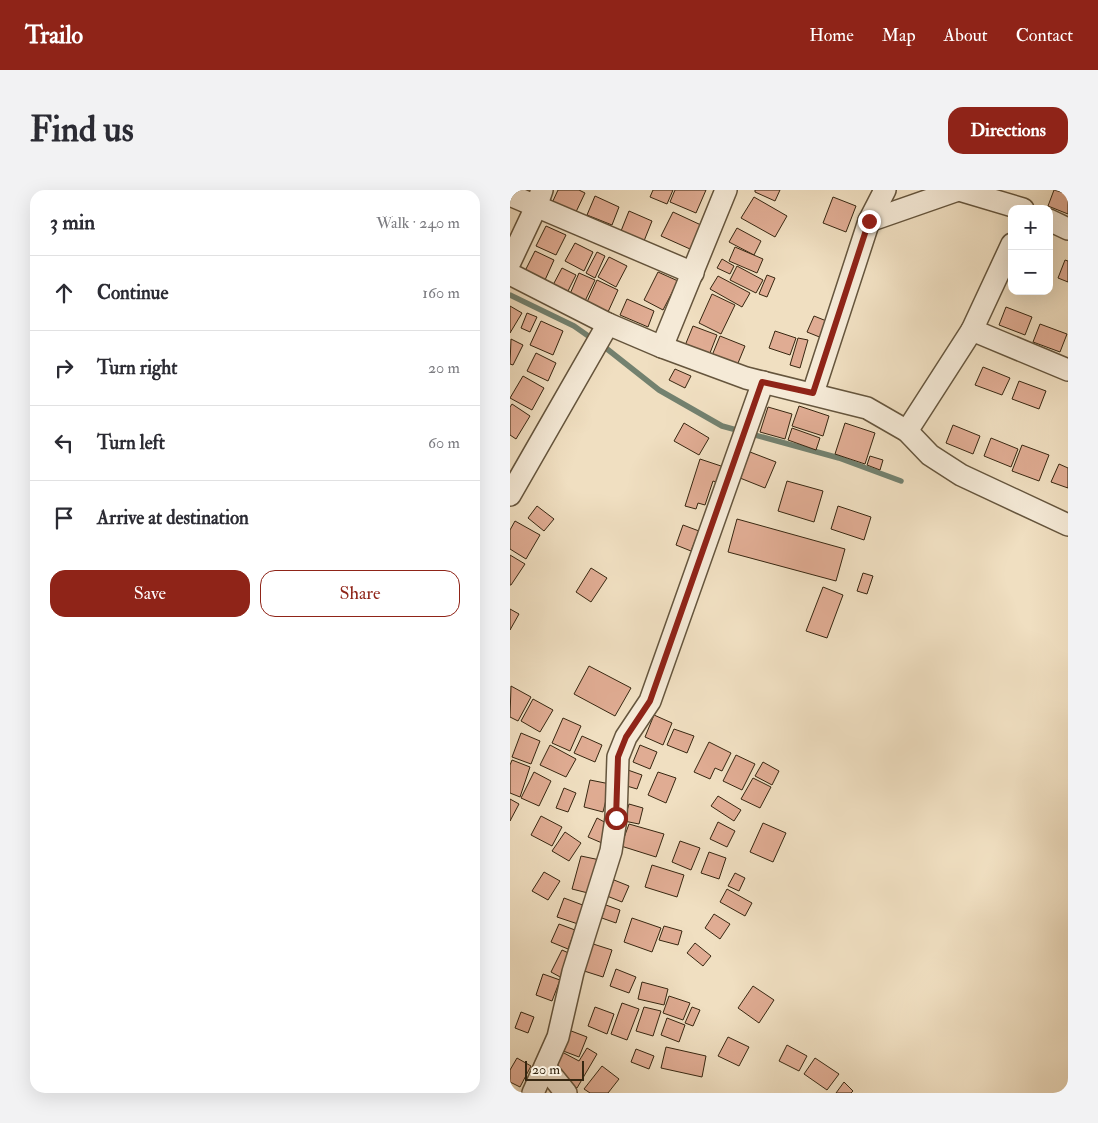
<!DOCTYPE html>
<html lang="en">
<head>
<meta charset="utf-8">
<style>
  body { margin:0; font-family:"IM FELL Double Pica",serif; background:#f2f2f3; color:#2b2b33 }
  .controls { position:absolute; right:15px; top:15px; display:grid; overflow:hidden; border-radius:10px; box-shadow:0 5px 20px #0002 }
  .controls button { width:45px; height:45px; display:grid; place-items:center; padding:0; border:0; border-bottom:1px solid #e1e1e2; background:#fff; color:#2b2b33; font:25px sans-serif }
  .scale { position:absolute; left:15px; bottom:12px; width:59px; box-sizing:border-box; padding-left:5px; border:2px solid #372711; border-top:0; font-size:14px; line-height:18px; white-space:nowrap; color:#372711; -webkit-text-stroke:4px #f5ead7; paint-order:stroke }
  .stop { position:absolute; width:15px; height:15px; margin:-11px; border:4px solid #8f2418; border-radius:50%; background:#fff }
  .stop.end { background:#8f2418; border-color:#fff; box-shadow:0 1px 5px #0008 }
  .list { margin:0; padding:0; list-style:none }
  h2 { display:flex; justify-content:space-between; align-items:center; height:65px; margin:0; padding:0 20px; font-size:21px }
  h2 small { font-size:16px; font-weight:400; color:#7c7c81 }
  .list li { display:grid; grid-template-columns:32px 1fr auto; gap:15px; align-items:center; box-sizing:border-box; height:75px; padding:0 20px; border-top:1px solid #e1e1e2 }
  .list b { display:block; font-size:19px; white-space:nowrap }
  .list em { font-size:16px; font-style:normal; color:#7c7c81 }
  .actions { display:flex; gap:10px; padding:15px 20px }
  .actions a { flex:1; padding:11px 0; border:1px solid #8f2418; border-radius:15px; text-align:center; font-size:18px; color:#8f2418 }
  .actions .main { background:#8f2418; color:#fff }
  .icon { flex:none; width:28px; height:28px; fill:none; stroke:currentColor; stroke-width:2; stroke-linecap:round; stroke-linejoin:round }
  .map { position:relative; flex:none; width:558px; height:903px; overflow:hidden; border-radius:15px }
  header { display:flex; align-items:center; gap:30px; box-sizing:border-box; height:70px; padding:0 25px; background:#8f2418; color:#fff }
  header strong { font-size:24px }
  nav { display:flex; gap:28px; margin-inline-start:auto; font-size:18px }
  .intro { display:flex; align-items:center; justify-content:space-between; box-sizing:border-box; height:120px; padding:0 30px }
  h1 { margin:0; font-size:35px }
  .button { padding:12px 22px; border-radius:15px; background:#8f2418; color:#fff; font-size:18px; font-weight:700 }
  main { display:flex; gap:30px; padding:0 30px }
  aside { flex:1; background:#fff; border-radius:15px; box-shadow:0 5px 20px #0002 }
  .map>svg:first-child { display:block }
</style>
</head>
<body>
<header>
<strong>Trailo</strong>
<nav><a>Home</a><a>Map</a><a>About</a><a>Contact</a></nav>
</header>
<div class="intro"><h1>Find us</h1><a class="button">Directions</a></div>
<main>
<aside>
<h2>3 min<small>Walk · 240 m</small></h2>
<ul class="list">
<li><svg class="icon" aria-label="ahead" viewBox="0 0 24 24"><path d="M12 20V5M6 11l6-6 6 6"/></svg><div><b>Continue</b></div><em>160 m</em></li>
<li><svg class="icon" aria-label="right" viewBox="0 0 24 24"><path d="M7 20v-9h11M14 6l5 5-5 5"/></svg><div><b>Turn right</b></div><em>20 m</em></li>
<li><svg class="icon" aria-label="left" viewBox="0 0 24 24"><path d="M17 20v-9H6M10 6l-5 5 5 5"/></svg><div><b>Turn left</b></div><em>60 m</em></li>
<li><svg class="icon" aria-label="arrive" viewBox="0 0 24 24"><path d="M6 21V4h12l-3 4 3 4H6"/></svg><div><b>Arrive at destination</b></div></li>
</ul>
<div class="actions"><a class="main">Save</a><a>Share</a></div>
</aside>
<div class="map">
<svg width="558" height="903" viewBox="0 0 558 903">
  <rect width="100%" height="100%" fill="#f0dfc1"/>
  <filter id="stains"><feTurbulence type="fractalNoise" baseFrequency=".004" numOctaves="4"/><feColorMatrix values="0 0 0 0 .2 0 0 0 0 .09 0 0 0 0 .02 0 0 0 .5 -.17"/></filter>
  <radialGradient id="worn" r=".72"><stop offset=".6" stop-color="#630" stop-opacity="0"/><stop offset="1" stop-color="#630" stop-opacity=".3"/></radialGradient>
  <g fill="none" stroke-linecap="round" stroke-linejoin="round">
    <g stroke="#73816f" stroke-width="5.5">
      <path d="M0 105 64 136 84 150"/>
      <path d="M92 155 149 200 212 236 329 268 391 291"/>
    </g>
  </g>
  <g fill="#e0ac93" stroke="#372711">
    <path d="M48 0H69L75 3 65 24 42 13Z"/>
    <path d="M143 0H163L157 14 140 7Z"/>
    <path d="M165 0H196L186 23 160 12Z"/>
    <path d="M245 0H270L265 11 245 2Z"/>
    <path d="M544 0 558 4V24L538 16Z"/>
    <path d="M85 6 109 17 102 35 77 25Z"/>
    <path d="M244 7 277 26 265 47 231 28Z"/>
    <path d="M323 7 346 16 336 42 313 33Z"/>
    <path d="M119 21 142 31 134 51 111 41Z"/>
    <path d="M163 22 191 35 180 59 151 46Z"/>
    <path d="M36 36 56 45 46 65 26 56Z"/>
    <path d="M227 38 251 51 244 65 219 52Z"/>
    <path d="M65 53 83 62 74 81 55 71Z"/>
    <path d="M225 57 253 69 247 83 219 71Z"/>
    <path d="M25 61 44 70 35 90 15 81Z"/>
    <path d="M87 62 95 66 85 88 76 83Z"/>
    <path d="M99 67 117 76 106 97 88 87Z"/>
    <path d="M212 69 224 76 220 84 207 78Z"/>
    <path d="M555 70 558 71V92L548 88Z"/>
    <path d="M227 76 253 90 246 103 220 90Z"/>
    <path d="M52 78 66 85 57 103 43 95Z"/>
    <path d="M148 82 168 91 153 120 134 110Z"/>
    <path d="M69 83 85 90 75 111 60 104Z"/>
    <path d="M257 85 265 88 257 107 249 104Z"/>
    <path d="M208 86 240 103 232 117 200 99Z"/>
    <path d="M87 90 108 100 98 122 77 112Z"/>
    <path d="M202 104 225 115 211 144 189 133Z"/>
    <path d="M117 109 144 121 138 137 110 125Z"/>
    <path d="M0 116 12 123 0 143Z"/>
    <path d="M496 117 522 127 515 145 489 135Z"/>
    <path d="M17 123 27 127 20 142 11 138Z"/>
    <path d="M304 126 319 132 312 148 297 142Z"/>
    <path d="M31 131 53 141 43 165 20 155Z"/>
    <path d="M530 134 557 144 550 162 523 152Z"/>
    <path d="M183 136 207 145 198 168 174 158Z"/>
    <path d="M265 141 286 148 280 165 259 158Z"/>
    <path d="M210 146 235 156 226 178 201 168Z"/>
    <path d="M288 148 298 150 290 178 280 175Z"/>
    <path d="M1 149 13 155 3 175 0 174Z"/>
    <path d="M26 163 46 173 38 191 17 181Z"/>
    <path d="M473 177 500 188 492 205 465 195Z"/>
    <path d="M165 179 181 186 175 198 159 190Z"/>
    <path d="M13 186 34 198 22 220 0 208Z"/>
    <path d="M509 191 536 201 529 219 502 209Z"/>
    <path d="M2 214 20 226 6 249 0 245V217Z"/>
    <path d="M289 216 319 226 313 246 282 236Z"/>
    <path d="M258 217 282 224 275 249 250 242Z"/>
    <path d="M174 233 199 248 189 265 164 251Z"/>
    <path d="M335 233 365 243 355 274 325 264Z"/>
    <path d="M443 235 470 246 463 264 436 253Z"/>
    <path d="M282 238 310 248 306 260 278 250Z"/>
    <path d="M481 248 508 259 501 277 474 266Z"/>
    <path d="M512 255 539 265 529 291 502 281Z"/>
    <path d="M240 262 266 272 255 298 230 288Z"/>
    <path d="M360 266 373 270 370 280 357 275Z"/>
    <path d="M190 269 214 277 208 293 203 291 195 315 188 313 186 319 175 316Z"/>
    <path d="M549 274 558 278V298L541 292Z"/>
    <path d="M277 291 313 301 304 332 268 321Z"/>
    <path d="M27 316 44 329 34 341 18 328Z"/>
    <path d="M328 316 361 327 354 350 321 339Z"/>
    <path d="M227 329 335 359 326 391 218 362Z"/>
    <path d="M5 331 30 345 16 369 0 359V340Z"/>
    <path d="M173 335 189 341 181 361 166 355Z"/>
    <path d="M0 365 15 374 1 395H0Z"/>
    <path d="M81 378 97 388 81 412 66 402Z"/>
    <path d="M353 383 363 386 357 404 347 401Z"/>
    <path d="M313 397 333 405 317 448 296 441Z"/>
    <path d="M0 419 9 424 0 440Z"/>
    <path d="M79 476 121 498 105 526 64 504Z"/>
    <path d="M1 496 21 507 8 531 0 527Z"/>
    <path d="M23 509 43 520 30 542 11 531Z"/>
    <path d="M144 525 162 533 153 555 135 547Z"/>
    <path d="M53 528 71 536 60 561 42 553Z"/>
    <path d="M164 539 184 546 177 563 157 555Z"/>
    <path d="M11 543 30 551 21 574 2 567Z"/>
    <path d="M72 546 92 555 85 572 64 563Z"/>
    <path d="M199 552 221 563 212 581 205 578 200 589 184 582Z"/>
    <path d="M40 555 66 569 56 587 30 575Z"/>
    <path d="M130 555 147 562 140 579 123 572Z"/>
    <path d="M226 565 245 574 232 600 213 591Z"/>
    <path d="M2 570 20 577 10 607 0 603V575Z"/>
    <path d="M253 572 269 581 262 595 245 586Z"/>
    <path d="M115 579 132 585 127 599 110 594Z"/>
    <path d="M24 582 41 591 29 616 11 608Z"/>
    <path d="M148 582 166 588 156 613 138 605Z"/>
    <path d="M243 588 261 597 250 618 231 609Z"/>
    <path d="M80 590 100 594 93 622 74 617Z"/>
    <path d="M54 598 66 603 58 622 46 618Z"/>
    <path d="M208 606 231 620 224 631 201 616Z"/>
    <path d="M0 609 9 614 0 631Z"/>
    <path d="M119 614 133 618 129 634 114 631Z"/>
    <path d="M31 626 52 637 42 656 21 645Z"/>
    <path d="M87 628 100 635 92 653 78 647Z"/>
    <path d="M208 632 225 641 217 657 200 649Z"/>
    <path d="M253 633 276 643 263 672 240 662Z"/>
    <path d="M119 634 154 644 146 667 111 656Z"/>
    <path d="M55 642 71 653 59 671 42 661Z"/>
    <path d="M170 651 190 658 181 680 162 672Z"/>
    <path d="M199 662 216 668 209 689 191 683Z"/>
    <path d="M71 666 90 670 82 704 62 699Z"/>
    <path d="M142 675 174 685 167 707 135 697Z"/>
    <path d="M34 682 50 691 38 710 22 701Z"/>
    <path d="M225 683 235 688 229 701 218 696Z"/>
    <path d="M104 690 119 696 112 712 97 706Z"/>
    <path d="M217 699 242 713 235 726 210 712Z"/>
    <path d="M54 708 78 717 71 735 47 727Z"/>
    <path d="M93 714 110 720 106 733 89 727Z"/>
    <path d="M204 724 220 734 210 749 195 738Z"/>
    <path d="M122 728 151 738 142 762 114 752Z"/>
    <path d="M49 734 65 740 58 759 41 752Z"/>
    <path d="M154 736 172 741 168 755 149 750Z"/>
    <path d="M80 753 102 760 93 787 71 780Z"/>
    <path d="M185 753 201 766 193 776 177 763Z"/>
    <path d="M52 760 63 765 52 788 41 782Z"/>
    <path d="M106 779 126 787 119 803 100 796Z"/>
    <path d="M33 784 50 790 42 811 26 805Z"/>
    <path d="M132 792 158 799 154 815 128 809Z"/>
    <path d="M243 796 264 810 249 833 228 818Z"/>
    <path d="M159 806 180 813 173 830 153 823Z"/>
    <path d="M112 813 129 819 117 850 101 844Z"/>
    <path d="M85 817 104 824 97 844 78 836Z"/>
    <path d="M134 817 151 821 143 846 126 841Z"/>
    <path d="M182 817 190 820 183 836 175 833Z"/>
    <path d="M11 822 24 827 18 843 5 838Z"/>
    <path d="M157 828 175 835 169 852 151 845Z"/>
    <path d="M56 839 77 847 69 867 48 859Z"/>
    <path d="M218 847 239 857 229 876 208 866Z"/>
    <path d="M277 855 297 866 289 881 269 871Z"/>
    <path d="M156 857 196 866 192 887 151 878Z"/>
    <path d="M77 858 87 864 67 898 40 882 52 862 69 871Z"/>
    <path d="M126 859 144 866 139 879 121 872Z"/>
    <path d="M7 868 21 876 10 897 0 892V880Z"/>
    <path d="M305 868 329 884 317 900 294 884Z"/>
    <path d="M92 876 109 889 98 903H80L74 899Z"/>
    <path d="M334 892 343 901 341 903H326Z"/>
  </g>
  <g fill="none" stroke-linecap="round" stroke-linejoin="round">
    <defs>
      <g id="minor">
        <path d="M449 0 513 19"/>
        <path d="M0 5 183 83"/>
        <path d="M539 30 558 39"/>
        <path d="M359 31 448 0"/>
        <path d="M0 72 26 17 32 0"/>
        <path d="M0 84 98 134 152 157 236 188 357 218 397 241 420 265 451 285 558 335"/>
        <path d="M462 140 502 54"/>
        <path d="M152 157 216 0"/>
        <path d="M303 203 359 31 375 0"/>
        <path d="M397 241 462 140 558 180"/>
        <path d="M0 305 98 134"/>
        <path d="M35 877 56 903"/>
        <path d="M23 903 48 847 63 782 101 661 106 628 108 567 116 547 140 511 253 192"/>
      </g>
    </defs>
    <use href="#minor" stroke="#65553d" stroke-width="24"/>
    <use href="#minor" stroke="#f5ead7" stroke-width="21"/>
  </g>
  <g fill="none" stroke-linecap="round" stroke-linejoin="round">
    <path stroke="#8f2418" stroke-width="6" d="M106 628 108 567 116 547 140 511 252 192 303 203 359 31"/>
  </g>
  <rect width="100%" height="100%" filter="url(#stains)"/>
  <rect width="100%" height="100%" fill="url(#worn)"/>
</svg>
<div class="controls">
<button>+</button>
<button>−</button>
</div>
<div class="scale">20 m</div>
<div class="stop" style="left:106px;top:628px"></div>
<div class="stop end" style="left:359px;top:31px"></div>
</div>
</main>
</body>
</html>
